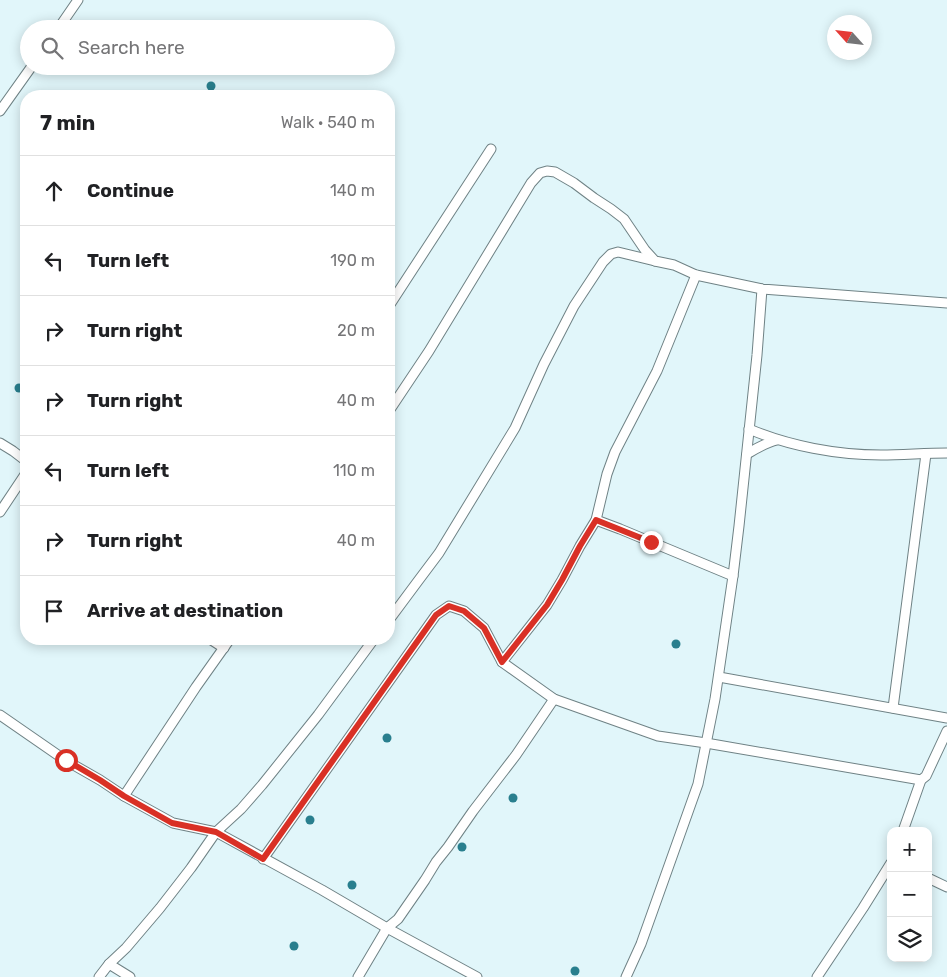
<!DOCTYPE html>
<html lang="en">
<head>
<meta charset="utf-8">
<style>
  body { margin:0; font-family:Rubik,sans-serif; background:#f6f6f6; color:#202124 }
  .controls { position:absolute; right:15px; bottom:15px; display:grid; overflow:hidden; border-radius:10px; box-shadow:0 2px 12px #0003 }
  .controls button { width:45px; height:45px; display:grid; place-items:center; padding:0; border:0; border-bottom:1px solid #e0e0e0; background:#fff; color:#202124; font:25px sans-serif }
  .compass { position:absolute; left:827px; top:15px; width:45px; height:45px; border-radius:50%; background:#fff; box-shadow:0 2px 12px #0003; rotate:297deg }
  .stop { position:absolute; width:15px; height:15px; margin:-11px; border:4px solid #d93025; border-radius:50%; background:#fff }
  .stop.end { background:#d93025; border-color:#fff; box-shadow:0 1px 5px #0008 }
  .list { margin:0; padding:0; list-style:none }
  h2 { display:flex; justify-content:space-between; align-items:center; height:65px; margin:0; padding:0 20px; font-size:21px }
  h2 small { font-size:16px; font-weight:400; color:#757577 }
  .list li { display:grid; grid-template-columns:32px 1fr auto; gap:15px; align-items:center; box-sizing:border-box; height:70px; padding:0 20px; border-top:1px solid #e0e0e0 }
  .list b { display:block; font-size:19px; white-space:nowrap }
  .list em { font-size:16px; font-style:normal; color:#757577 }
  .icon { flex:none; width:28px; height:28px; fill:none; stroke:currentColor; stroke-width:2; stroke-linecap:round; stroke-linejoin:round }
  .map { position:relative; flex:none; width:947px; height:977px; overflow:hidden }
  .search { position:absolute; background:#fff; box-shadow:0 2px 12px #0003; left:20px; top:20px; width:375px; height:55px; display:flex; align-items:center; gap:12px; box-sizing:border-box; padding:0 18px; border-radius:28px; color:#757577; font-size:19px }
  .panel { position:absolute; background:#fff; box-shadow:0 2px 12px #0003; left:20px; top:90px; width:375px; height:555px; border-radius:20px }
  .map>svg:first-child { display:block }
</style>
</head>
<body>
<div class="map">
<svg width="947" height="977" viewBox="0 0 947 977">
  <rect width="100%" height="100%" fill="#e1f6fa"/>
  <g fill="#297f8e">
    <circle cx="211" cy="86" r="4.5"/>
    <circle cx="19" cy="388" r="4.5"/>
    <circle cx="676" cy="644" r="4.5"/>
    <circle cx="387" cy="738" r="4.5"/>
    <circle cx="513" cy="798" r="4.5"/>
    <circle cx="310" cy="820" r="4.5"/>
    <circle cx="462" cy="847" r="4.5"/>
    <circle cx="352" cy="885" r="4.5"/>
    <circle cx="294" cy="946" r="4.5"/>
    <circle cx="575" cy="971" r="4.5"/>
  </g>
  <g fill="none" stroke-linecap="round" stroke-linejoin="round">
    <defs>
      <g id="street">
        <path d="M58 29 78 0"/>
        <path d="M0 111 32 66"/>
        <path d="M696 275 657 371 615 452 607 474 596 520 620 529 733 576"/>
        <path d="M389 306 491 149"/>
        <path d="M389 411 429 351 531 183 540 173 547 171 555 172 574 183 594 198 611 209 624 219 645 250 655 261 674 265 696 275 762 289 947 303"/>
        <path d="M749 429C789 446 837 455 881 455 903 455 925 453 947 453"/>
        <path d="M0 443 13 451 26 461"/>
        <path d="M747 454C757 448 765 443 777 440"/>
        <path d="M0 512 26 473"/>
        <path d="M389 620 418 581 439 553 515 428 544 364 574 306 603 262 611 254 618 252 655 261"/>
        <path d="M210 639 224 648"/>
        <path d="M502 662 547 605 562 580 580 546 596 520"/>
        <path d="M719 677 947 718"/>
        <path d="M893 708 926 454"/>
        <path d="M0 715 65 760 100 780 124 796 173 823 216 832 322 890 387 928 477 977"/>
        <path d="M124 796 196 687 230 639"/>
        <path d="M903 831 921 780 926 776 947 731"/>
        <path d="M263 859 436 615 449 606 464 611 484 628 502 662 554 699 658 736 706 743 921 780"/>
        <path d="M928 878 947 887"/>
        <path d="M109 964 130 977"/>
        <path d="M99 977 109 964 126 948 160 908 191 868 216 832 241 809 262 785 318 715 374 639"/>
        <path d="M358 977 387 928 398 919 425 880 436 862 448 847 473 811 516 755 554 699"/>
        <path d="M626 977 641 944 698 784 715 699 733 576 739 526 757 355 762 289"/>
        <path d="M817 977 863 908 891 863"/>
      </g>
    </defs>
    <use href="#street" stroke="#6f8285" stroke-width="11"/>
    <use href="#street" stroke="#fff" stroke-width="9"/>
  </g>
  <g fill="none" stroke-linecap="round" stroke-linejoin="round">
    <path stroke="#d93025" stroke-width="6" d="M66 760 100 780 124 796 172 823 216 832 263 859 436 615 449 606 464 611 484 628 502 662 547 605 562 580 580 546 596 520 651 542"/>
  </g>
</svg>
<div class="controls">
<button>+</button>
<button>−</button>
<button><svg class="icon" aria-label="layers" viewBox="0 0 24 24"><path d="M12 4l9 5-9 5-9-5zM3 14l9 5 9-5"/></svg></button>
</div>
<svg class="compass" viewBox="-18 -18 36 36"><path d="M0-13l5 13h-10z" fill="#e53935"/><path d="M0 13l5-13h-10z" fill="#757577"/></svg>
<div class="stop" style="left:66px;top:760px"></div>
<div class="stop end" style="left:651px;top:542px"></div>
<div class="search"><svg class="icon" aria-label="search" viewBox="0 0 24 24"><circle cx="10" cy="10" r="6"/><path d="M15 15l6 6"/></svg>Search here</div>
<section class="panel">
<h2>7 min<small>Walk · 540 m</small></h2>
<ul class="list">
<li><svg class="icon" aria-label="ahead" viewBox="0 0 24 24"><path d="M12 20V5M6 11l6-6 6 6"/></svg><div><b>Continue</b></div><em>140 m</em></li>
<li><svg class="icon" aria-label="left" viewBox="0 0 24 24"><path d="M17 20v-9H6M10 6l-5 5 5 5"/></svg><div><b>Turn left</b></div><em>190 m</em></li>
<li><svg class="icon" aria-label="right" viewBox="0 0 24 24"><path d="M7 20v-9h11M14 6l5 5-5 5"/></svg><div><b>Turn right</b></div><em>20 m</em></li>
<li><svg class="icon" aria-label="right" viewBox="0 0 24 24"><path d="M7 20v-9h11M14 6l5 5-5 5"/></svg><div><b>Turn right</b></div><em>40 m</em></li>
<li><svg class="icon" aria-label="left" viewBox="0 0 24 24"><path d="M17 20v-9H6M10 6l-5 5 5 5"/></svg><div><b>Turn left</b></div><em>110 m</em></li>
<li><svg class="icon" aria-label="right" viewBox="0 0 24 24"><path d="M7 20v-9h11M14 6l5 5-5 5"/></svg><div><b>Turn right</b></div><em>40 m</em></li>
<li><svg class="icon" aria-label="arrive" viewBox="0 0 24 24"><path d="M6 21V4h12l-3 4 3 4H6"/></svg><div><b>Arrive at destination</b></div></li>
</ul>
</section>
</div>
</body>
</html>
